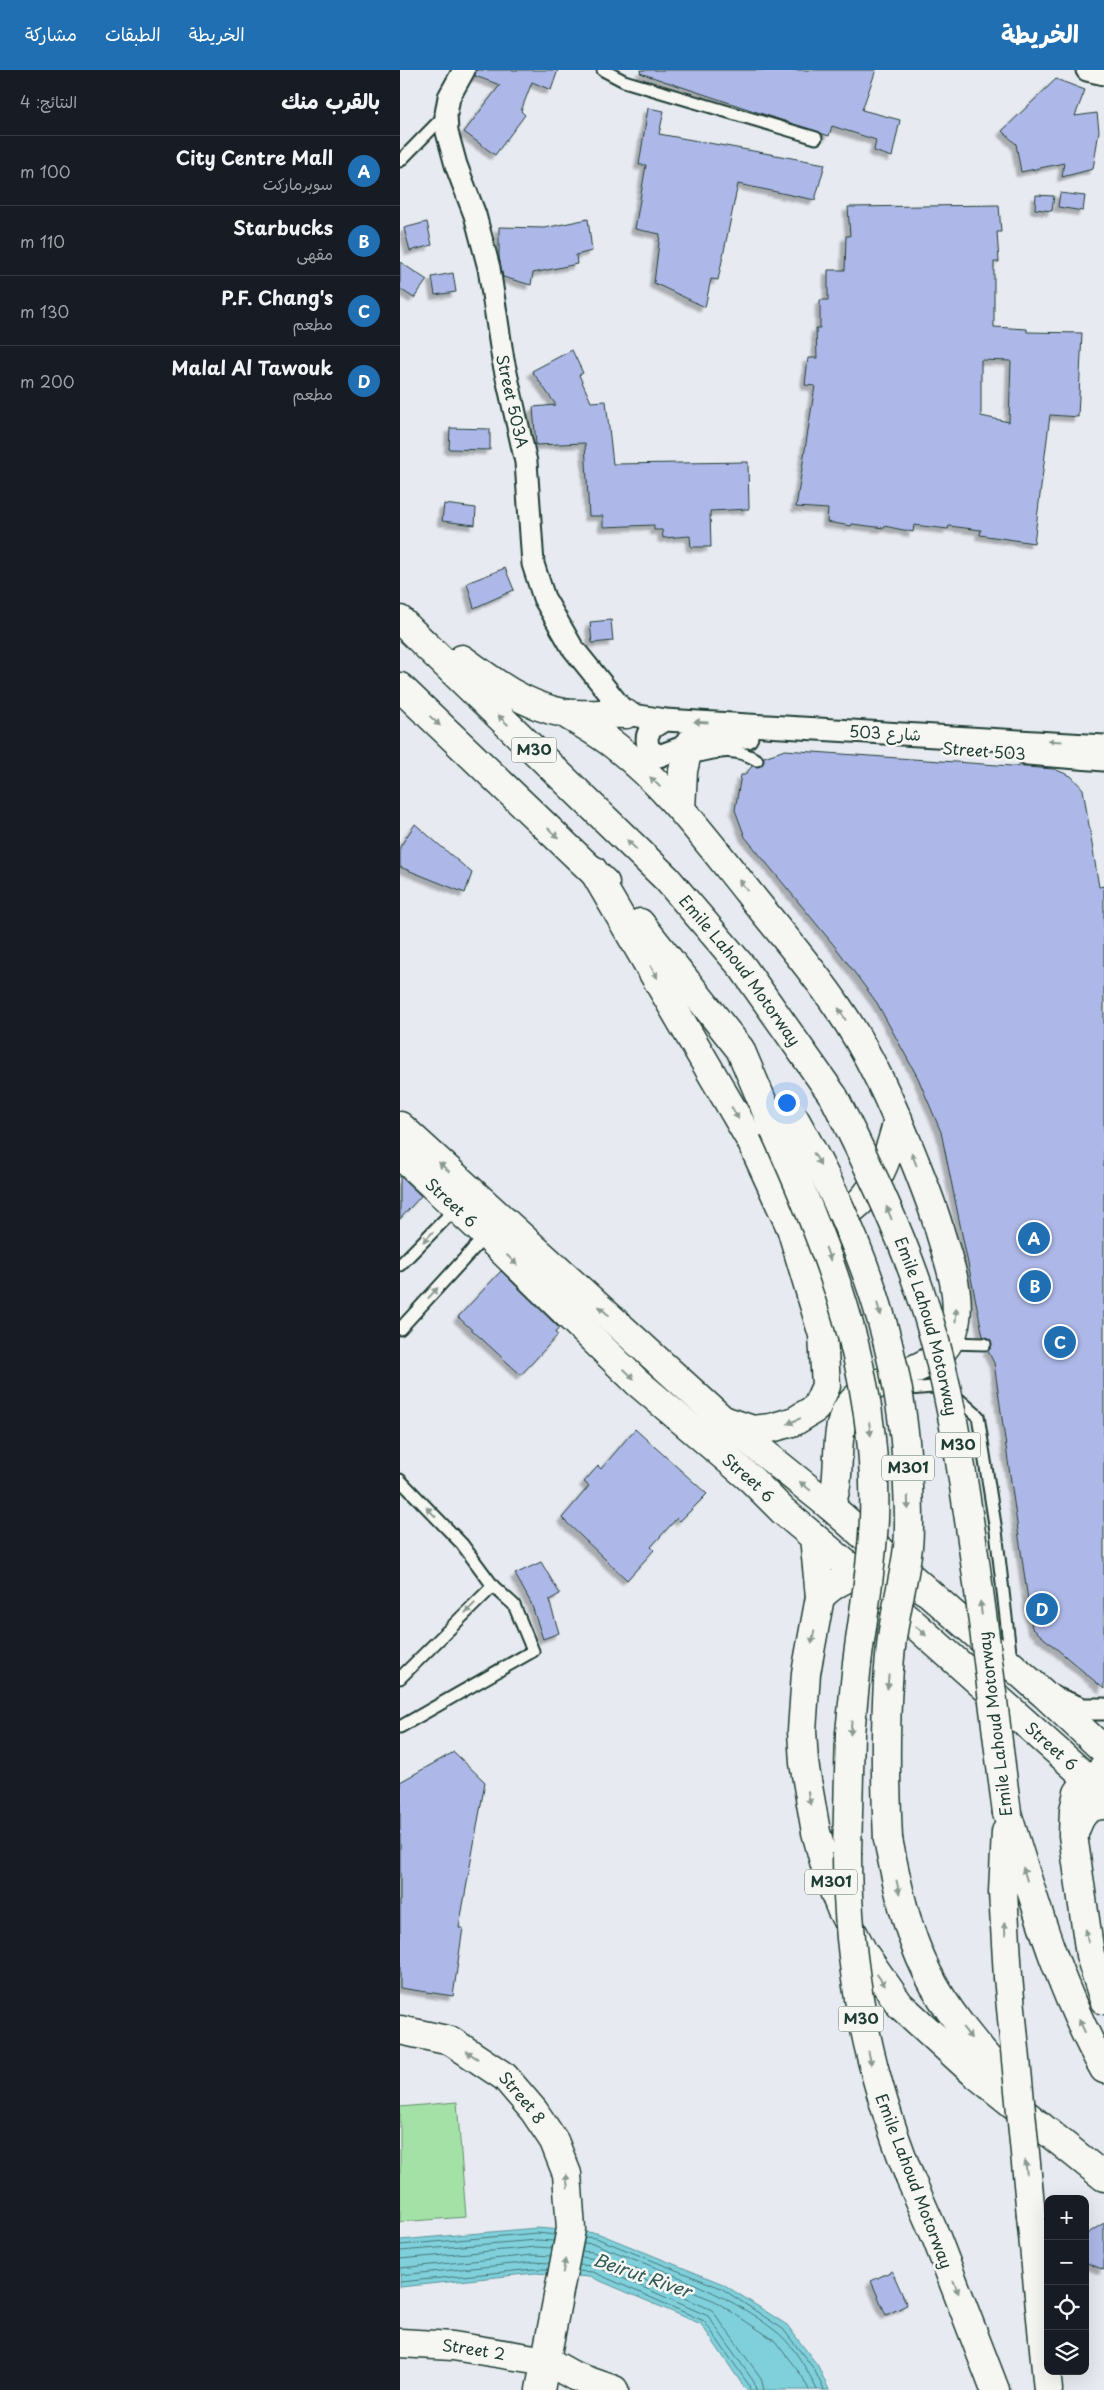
<!DOCTYPE html>
<html lang="ar">
<head>
<meta charset="utf-8">
<style>
  body { margin:0; font-family:"Playpen Sans","Playpen Sans Arabic",sans-serif; background:#20242c; color:#f1f3f6; direction:rtl }
  .controls { position:absolute; right:15px; bottom:15px; display:grid; overflow:hidden; border-radius:10px; box-shadow:0 5px 20px #0002 }
  .controls button { width:45px; height:45px; display:grid; place-items:center; padding:0; border:0; border-bottom:1px solid #363941; background:#171b24; color:#f1f3f6; font:25px sans-serif }
  .you { position:absolute; left:386px; top:1032px; width:18px; height:18px; margin:-12px; border:4px solid #fff; border-radius:50%; background:#1a73e8; box-shadow:0 0 0 8px #1a73e833 }
  .badge { display:grid; place-items:center; width:32px; height:32px; border-radius:50%; background:#1f6fb2; color:#fff; font-size:16px; font-weight:700 }
  .pin { position:absolute; translate:-50% -50%; border:2px solid #fff; box-shadow:0 1px 5px #0006 }
  .list { margin:0; padding:0; list-style:none }
  h2 { display:flex; justify-content:space-between; align-items:center; height:65px; margin:0; padding:0 20px; font-size:21px }
  h2 small { font-size:16px; font-weight:400; color:#9ea1a6 }
  .list li { display:grid; grid-template-columns:32px 1fr auto; gap:15px; align-items:center; box-sizing:border-box; height:70px; padding:0 20px; border-top:1px solid #363941 }
  .list b { display:block; font-size:19px; white-space:nowrap }
  .list p { margin:0; font-size:16px; white-space:nowrap; color:#9ea1a6 }
  .list em { font-size:16px; font-style:normal; color:#9ea1a6 }
  .icon { flex:none; width:28px; height:28px; fill:none; stroke:currentColor; stroke-width:2; stroke-linecap:round; stroke-linejoin:round }
  .map { position:relative; flex:none; width:704px; height:2320px; overflow:hidden; direction:ltr }
  header { display:flex; align-items:center; gap:30px; box-sizing:border-box; height:70px; padding:0 25px; background:#1f6fb2; color:#fff }
  header strong { font-size:24px }
  nav { display:flex; gap:28px; margin-inline-start:auto; font-size:18px }
  main { display:flex }
  aside { flex:1; background:#171b24 }
  .map>svg:first-child { display:block }
</style>
</head>
<body>
<header>
<strong>الخريطة</strong>
<nav><a>الخريطة</a><a>الطبقات</a><a>مشاركة</a></nav>
</header>
<main>
<div class="map">
<svg width="704" height="2320" viewBox="0 0 704 2320">
  <defs>
    <filter id="shadow"><feDropShadow dx="-4.5" dy="4.5" stdDeviation="1" flood-color="#0004"/></filter>
  </defs>
  <rect width="100%" height="100%" fill="#e7eaf0"/>
  <filter id="ink" filterUnits="userSpaceOnUse"><feTurbulence type="fractalNoise" baseFrequency=".02" numOctaves="2"/><feDisplacementMap in="SourceGraphic" scale="10" xChannelSelector="R" yChannelSelector="G"/><feConvolveMatrix kernelMatrix="1 2 1 2 8 2 1 2 1" color-interpolation-filters="sRGB"/></filter>
  <g filter="url(#ink)">
    <path fill="#a4e1a7" stroke="#628f6e" d="M57 2032 66 2147 0 2152V2037Z"/>
    <path fill="#80d0dc" stroke="#599599" d="M137 2158 197 2163 323 2214 387 2255 418 2296 429 2320H346L301 2254 191 2207 135 2203 0 2217V2170Z"/>
    <g fill="none" stroke-linecap="round" stroke-linejoin="round">
      <g stroke="#467877" stroke-width="1">
        <path d="M185 2167 196 2168 321 2218 383 2259 414 2299 424 2320"/>
        <path d="M184 2173 195 2174C257 2199 325 2220 378 2263 393 2275 409 2302 417 2320"/>
        <path d="M0 2175 137 2163 155 2165"/>
        <path d="M0 2181 137 2170 153 2171"/>
        <path d="M182 2181 193 2182 315 2231 374 2270 402 2306 409 2320"/>
        <path d="M181 2187 198 2189 312 2240 361 2308 364 2320"/>
        <path d="M0 2189 137 2177 152 2178"/>
        <path d="M179 2195 195 2196 308 2246 354 2312 356 2320"/>
        <path d="M0 2198 133 2185 151 2186"/>
        <path d="M178 2201 193 2202 304 2251 349 2315 350 2320"/>
        <path d="M0 2205 134 2192 149 2193"/>
        <path d="M0 2212 134 2199H148"/>
      </g>
    </g>
    <g fill="#adb8e8" stroke="#1f3d34" fill-rule="evenodd" filter="url(#shadow)">
      <path d="M76 0H158L151 20 132 12 121 41 125 45 95 85 64 62 100 15 75 6Z"/>
      <path d="M241 0H476L462 40 500 50 492 87 474 81 476 70 432 56 429 66 240 3Z"/>
      <path d="M656 9 685 20 675 46 697 43 699 61 693 99 662 107 664 93 621 102 616 74 602 61Z"/>
      <path d="M248 38 264 41 259 64 425 94 415 130 338 114 318 210 311 209 305 237 254 213 260 164 235 159 246 95H239Z"/>
      <path d="M660 123 685 126 683 141 658 137Z"/>
      <path d="M636 125 654 126 652 141 635 139Z"/>
      <path d="M599 135 601 162H597L599 192H594V257L627 259V262L682 263 678 347 650 345 634 473 580 465 581 460 549 456 548 459 514 455 513 462 484 456V458L452 454 451 456 427 452 428 439 396 437 415 316 405 315 408 288H417L416 258H420V230H428V200H445L446 166H450L448 137ZM581 290 611 291 609 352 581 346Z"/>
      <path d="M188 149 192 181 176 185 177 194 133 203 131 215 103 207 99 187V157L144 158Z"/>
      <path d="M27 152 32 175 10 181 4 158Z"/>
      <path d="M0 192 27 210 14 228 0 219Z"/>
      <path d="M53 203 56 222 35 225 32 207Z"/>
      <path d="M172 280 183 303 179 305 191 332 206 331 213 394 348 392 349 439 310 441 311 477H291L290 466 263 468 262 460H254V455L203 457V446H189L185 373 136 375 133 337 156 335 132 301Z"/>
      <path d="M50 358 90 359V380L49 379Z"/>
      <path d="M44 434 76 438 75 455 42 451Z"/>
      <path d="M105 498 114 520 74 538 67 513Z"/>
      <path d="M211 550 213 571 192 573 190 552Z"/>
      <path d="M385 680 654 699 671 706 683 719 699 817 704 816V1619L632 1558 594 1293 588 1281 592 1274 589 1268 583 1266 541 1062 518 1008 477 933 437 879 345 767 335 740 341 705H345L352 696H361L364 687Z"/>
      <path d="M15 754 72 803 65 823 0 797V777Z"/>
      <path d="M0 1106 21 1126 0 1149Z"/>
      <path d="M101 1201 159 1258 155 1263 158 1265 121 1305 58 1247Z"/>
      <path d="M235 1359 307 1424 280 1451 277 1448 251 1477 254 1480 227 1510 162 1448 189 1416 184 1412 198 1396 201 1399Z"/>
      <path d="M141 1492 160 1524 149 1530 159 1563 143 1569 131 1533 115 1504Z"/>
      <path d="M54 1682 85 1712 59 1858H63L53 1926 0 1918V1712Z"/>
      <path d="M704 2153V2200L685 2192V2165Z"/>
      <path d="M492 2201 507 2235 486 2245 471 2211Z"/>
    </g>
    <g fill="none" stroke-linecap="round" stroke-linejoin="round">
      <defs>
        <g id="lane">
          <path d="M203 0 224 11 416 68"/>
          <path d="M0 91 46 44"/>
          <path d="M286 689C312 683 333 675 357 690"/>
          <path d="M0 1195 56 1138"/>
          <path d="M0 1259 87 1164"/>
          <path d="M550 1273 585 1274"/>
          <path d="M498 1320 544 1316 578 1346 596 1461 610 1582 614 1588"/>
          <path d="M0 1410 62 1474 93 1516 0 1608"/>
          <path d="M0 1657 133 1581 114 1535 93 1516"/>
        </g>
        <g id="street">
          <path id="s1" d="M64 0 49 27 46 44 47 62 56 95 75 145 89 198 103 290 126 392 133 494 144 528 172 577 226 644 265 650 704 676"/>
          <path d="M687 0 704 4"/>
          <path d="M265 650C252 657 243 662 249 679L259 686 302 670 347 667"/>
          <path d="M627 684 704 690"/>
          <path d="M652 1627 683 1639H704"/>
          <path d="M687 1710 704 1692"/>
        </g>
        <g id="secondary">
          <path d="M0 1056 323 1350 430 1436 644 1624 704 1680"/>
          <path id="s2" d="M0 1085 86 1165 237 1312 352 1410 383 1441 459 1505 704 1723"/>
          <path id="s3" d="M0 1960 51 1971 105 2007 134 2041 154 2071 167 2104 171 2159 140 2320"/>
          <path id="s4" d="M0 2273 53 2276 147 2291 174 2306 214 2320"/>
        </g>
        <g id="highway">
          <path id="s5" d="M0 550 267 809 343 898 434 1027"/>
          <path d="M62 589C93 612 125 636 164 643 184 646 206 643 226 644"/>
          <path d="M0 617 205 813"/>
          <path d="M164 643C181 653 199 663 214 675 267 716 307 771 348 822 378 860 410 896 437 936 469 982 492 1034 513 1087 523 1112 533 1136 540 1162 548 1189 560 1220 556 1249 549 1307 485 1298 453 1331 429 1356 445 1406 430 1436"/>
          <path d="M281 739 283 701 289 674"/>
          <path d="M193 800 351 1071 391 1158 423 1265 426 1316 416 1338 395 1351 371 1358 353 1360 323 1350"/>
          <path d="M240 853 340 979 374 1059"/>
          <path d="M393 1158C462 1156 484 1109 498 1049"/>
          <path d="M414 1467 420 1527 406 1603 402 1661 404 1693 416 1762 428 1806 441 1839 463 1882 500 1935 573 2002 704 2107"/>
          <path d="M420 1527C453 1494 489 1499 526 1521"/>
          <path d="M687 1710 678 1723 674 1740 673 1765 690 1885 704 1930"/>
          <path d="M607 1743C634 1830 659 1919 704 1999"/>
          <path d="M606 1762 603 1822 608 1907"/>
          <path d="M674 1764C679 1748 685 1735 704 1735"/>
          <path d="M488 1769C497 1814 506 1860 527 1902 548 1945 582 1982 613 2018"/>
          <path d="M447 1783 450 1663 457 1593"/>
          <path d="M510 2108 536 2167 595 2320"/>
          <path d="M631 2145 648 2320"/>
        </g>
      </defs>
      <use href="#lane" stroke="#1f3d34" stroke-width="15"/>
      <use href="#street" stroke="#1f3d34" stroke-width="25"/>
      <use href="#secondary" stroke="#1f3d34" stroke-width="31"/>
      <use href="#highway" stroke="#1f3d34" stroke-width="31"/>
      <use href="#lane" stroke="#f6f6f2" stroke-width="11"/>
      <use href="#street" stroke="#f6f6f2" stroke-width="21"/>
      <use href="#secondary" stroke="#f6f6f2" stroke-width="28"/>
      <use href="#highway" stroke="#f6f6f2" stroke-width="28"/>
      <defs>
        <g id="highway-bridge">
          <path id="s6" d="M434 1027C469 1097 504 1168 527 1243 547 1308 558 1375 568 1443 583 1542 594 1643 607 1743"/>
          <path d="M393 1046C459 1162 504 1282 508 1417 509 1437 510 1457 508 1477 504 1511 494 1544 491 1577 484 1642 485 1705 488 1769"/>
          <path d="M374 1059C431 1183 479 1310 474 1449 472 1497 463 1545 457 1593"/>
          <path d="M447 1783C447 1899 468 2001 510 2108"/>
          <path d="M608 1907 631 2145"/>
        </g>
      </defs>
      <use href="#highway-bridge" stroke="#1f3d34" stroke-width="31" stroke-linecap="butt"/>
      <use href="#highway-bridge" stroke="#f6f6f2" stroke-width="28"/>
    </g>
    <defs><path id="oneway-solid" d="M-6-.8H1V-3.2L6.5 0L1 3.2V.8H-6Z" transform="scale(1.25)"/></defs>
    <g fill="#8a9a93">
      <use href="#oneway-solid" transform="translate(103 650) rotate(-136)"/>
      <use href="#oneway-solid" transform="translate(35 651) rotate(43)"/>
      <use href="#oneway-solid" transform="translate(301 652) rotate(-177)"/>
      <use href="#oneway-solid" transform="translate(655 671) rotate(-177)"/>
      <use href="#oneway-solid" transform="translate(255 712) rotate(-136)"/>
      <use href="#oneway-solid" transform="translate(153 763) rotate(43)"/>
      <use href="#oneway-solid" transform="translate(232 775) rotate(-136)"/>
      <use href="#oneway-solid" transform="translate(343 815) rotate(-129)"/>
      <use href="#oneway-solid" transform="translate(254 902) rotate(60)"/>
      <use href="#oneway-solid" transform="translate(442 944) rotate(-121)"/>
      <use href="#oneway-solid" transform="translate(335 1043) rotate(60)"/>
      <use href="#oneway-solid" transform="translate(417 1089) rotate(60)"/>
      <use href="#oneway-solid" transform="translate(514 1089) rotate(-111)"/>
      <use href="#oneway-solid" transform="translate(44 1097) rotate(-138)"/>
      <use href="#oneway-solid" transform="translate(489 1143) rotate(-112)"/>
      <use href="#oneway-solid" transform="translate(28 1167) rotate(134)"/>
      <use href="#oneway-solid" transform="translate(428 1184) rotate(70)"/>
      <use href="#oneway-solid" transform="translate(112 1190) rotate(44)"/>
      <use href="#oneway-solid" transform="translate(33 1223) rotate(-47)"/>
      <use href="#oneway-solid" transform="translate(479 1239) rotate(73)"/>
      <use href="#oneway-solid" transform="translate(204 1241) rotate(-138)"/>
      <use href="#oneway-solid" transform="translate(556 1245) rotate(-86)"/>
      <use href="#oneway-solid" transform="translate(229 1304) rotate(44)"/>
      <use href="#oneway-solid" transform="translate(394 1351) rotate(157)"/>
      <use href="#oneway-solid" transform="translate(470 1359) rotate(83)"/>
      <use href="#oneway-solid" transform="translate(405 1416) rotate(-141)"/>
      <use href="#oneway-solid" transform="translate(508 1433) rotate(89)"/>
      <use href="#oneway-solid" transform="translate(31 1442) rotate(-134)"/>
      <use href="#oneway-solid" transform="translate(70 1538) rotate(135)"/>
      <use href="#oneway-solid" transform="translate(581 1538) rotate(-97)"/>
      <use href="#oneway-solid" transform="translate(521 1561) rotate(42)"/>
      <use href="#oneway-solid" transform="translate(413 1567) rotate(101)"/>
      <use href="#oneway-solid" transform="translate(488 1612) rotate(95)"/>
      <use href="#oneway-solid" transform="translate(451 1658) rotate(95)"/>
      <use href="#oneway-solid" transform="translate(409 1728) rotate(80)"/>
      <use href="#oneway-solid" transform="translate(625 1804) rotate(-107)"/>
      <use href="#oneway-solid" transform="translate(498 1817) rotate(77)"/>
      <use href="#oneway-solid" transform="translate(605 1859) rotate(-93)"/>
      <use href="#oneway-solid" transform="translate(687 1866) rotate(-100)"/>
      <use href="#oneway-solid" transform="translate(481 1910) rotate(55)"/>
      <use href="#oneway-solid" transform="translate(682 1956) rotate(-115)"/>
      <use href="#oneway-solid" transform="translate(567 1963) rotate(52)"/>
      <use href="#oneway-solid" transform="translate(72 1985) rotate(-146)"/>
      <use href="#oneway-solid" transform="translate(470 1988) rotate(77)"/>
      <use href="#oneway-solid" transform="translate(626 2097) rotate(-96)"/>
      <use href="#oneway-solid" transform="translate(167 2111) rotate(-97)"/>
      <use href="#oneway-solid" transform="translate(164 2196) rotate(-80)"/>
      <use href="#oneway-solid" transform="translate(556 2217) rotate(68)"/>
    </g>
  </g>
  <g text-anchor="middle" stroke-width="5" stroke-linejoin="round" paint-order="stroke">
    <g fill="#f6f6f2" stroke="#60746d" stroke-width="1">
      <rect x="111.5" y="667.5" width="45" height="25" rx="4"/>
      <rect x="535.5" y="1362.5" width="45" height="25" rx="4"/>
      <rect x="482" y="1385.5" width="52" height="25" rx="4"/>
      <rect x="405" y="1799.5" width="52" height="25" rx="4"/>
      <rect x="438.5" y="1936.5" width="45" height="25" rx="4"/>
    </g>
    <g font-size="15" font-weight="bold" fill="#1f3d34">
      <text x="134" y="685">M30</text>
      <text x="558" y="1380">M30</text>
      <text x="508" y="1403">M301</text>
      <text x="431" y="1817">M301</text>
      <text x="461" y="1954">M30</text>
    </g>
    <g font-size="16" fill="#1f3d34" stroke="#f6f6f2">
      <text dy="6" stroke="none"><textPath href="#s1" startOffset="344">Street 503A</textPath></text>
      <text transform="translate(485 663) rotate(3)" y="6">شارع 503</text>
      <text transform="translate(584 681) rotate(4)" y="6">Street 503</text>
      <text dy="6" stroke="none"><textPath href="#s5" startOffset="489">Emile Lahoud Motorway</textPath></text>
      <text dy="6" stroke="none"><textPath href="#s2" startOffset="70">Street 6</textPath></text>
      <text dy="6" stroke="none"><textPath href="#s6" startOffset="248">Emile Lahoud Motorway</textPath></text>
      <text dy="6" stroke="none"><textPath href="#s2" startOffset="475">Street 6</textPath></text>
      <text transform="translate(595 1654) rotate(-97)" y="6">Emile Lahoud Motorway</text>
      <text dy="6" stroke="none"><textPath href="#s2" startOffset="880">Street 6</textPath></text>
      <text dy="6" stroke="none"><textPath href="#s3" startOffset="144">Street 8</textPath></text>
      <text transform="translate(514 2111) rotate(69)" y="6">Emile Lahoud Motorway</text>
      <text dy="6" stroke="none"><textPath href="#s4" startOffset="74">Street 2</textPath></text>
    </g>
    <g font-size="18" font-style="italic" fill="#325a56" stroke="#f6f6f2">
      <text transform="translate(242 2206) rotate(19)" y="6">Beirut River</text>
    </g>
  </g>
</svg>
<div class="controls">
<button>+</button>
<button>−</button>
<button><svg class="icon" aria-label="locate" viewBox="0 0 24 24"><circle cx="12" cy="12" r="6"/><path d="M12 2v4M12 18v4M2 12h4M18 12h4"/></svg></button>
<button><svg class="icon" aria-label="layers" viewBox="0 0 24 24"><path d="M12 4l9 5-9 5-9-5zM3 14l9 5 9-5"/></svg></button>
</div>
<div class="you"></div>
<div class="pin badge" style="left:634px;top:1168px">A</div>
<div class="pin badge" style="left:635px;top:1216px">B</div>
<div class="pin badge" style="left:660px;top:1272px">C</div>
<div class="pin badge" style="left:642px;top:1539px">D</div>
</div>
<aside>
<h2>بالقرب منك<small>النتائج: 4</small></h2>
<ul class="list">
<li><span class="badge">A</span><div><b>City Centre Mall</b><p>سوبرماركت</p></div><em>100 m</em></li>
<li><span class="badge">B</span><div><b>Starbucks</b><p>مقهى</p></div><em>110 m</em></li>
<li><span class="badge">C</span><div><b>P.F. Chang's</b><p>مطعم</p></div><em>130 m</em></li>
<li><span class="badge">D</span><div><b>Malal Al Tawouk</b><p>مطعم</p></div><em>200 m</em></li>
</ul>
</aside>
</main>
</body>
</html>
